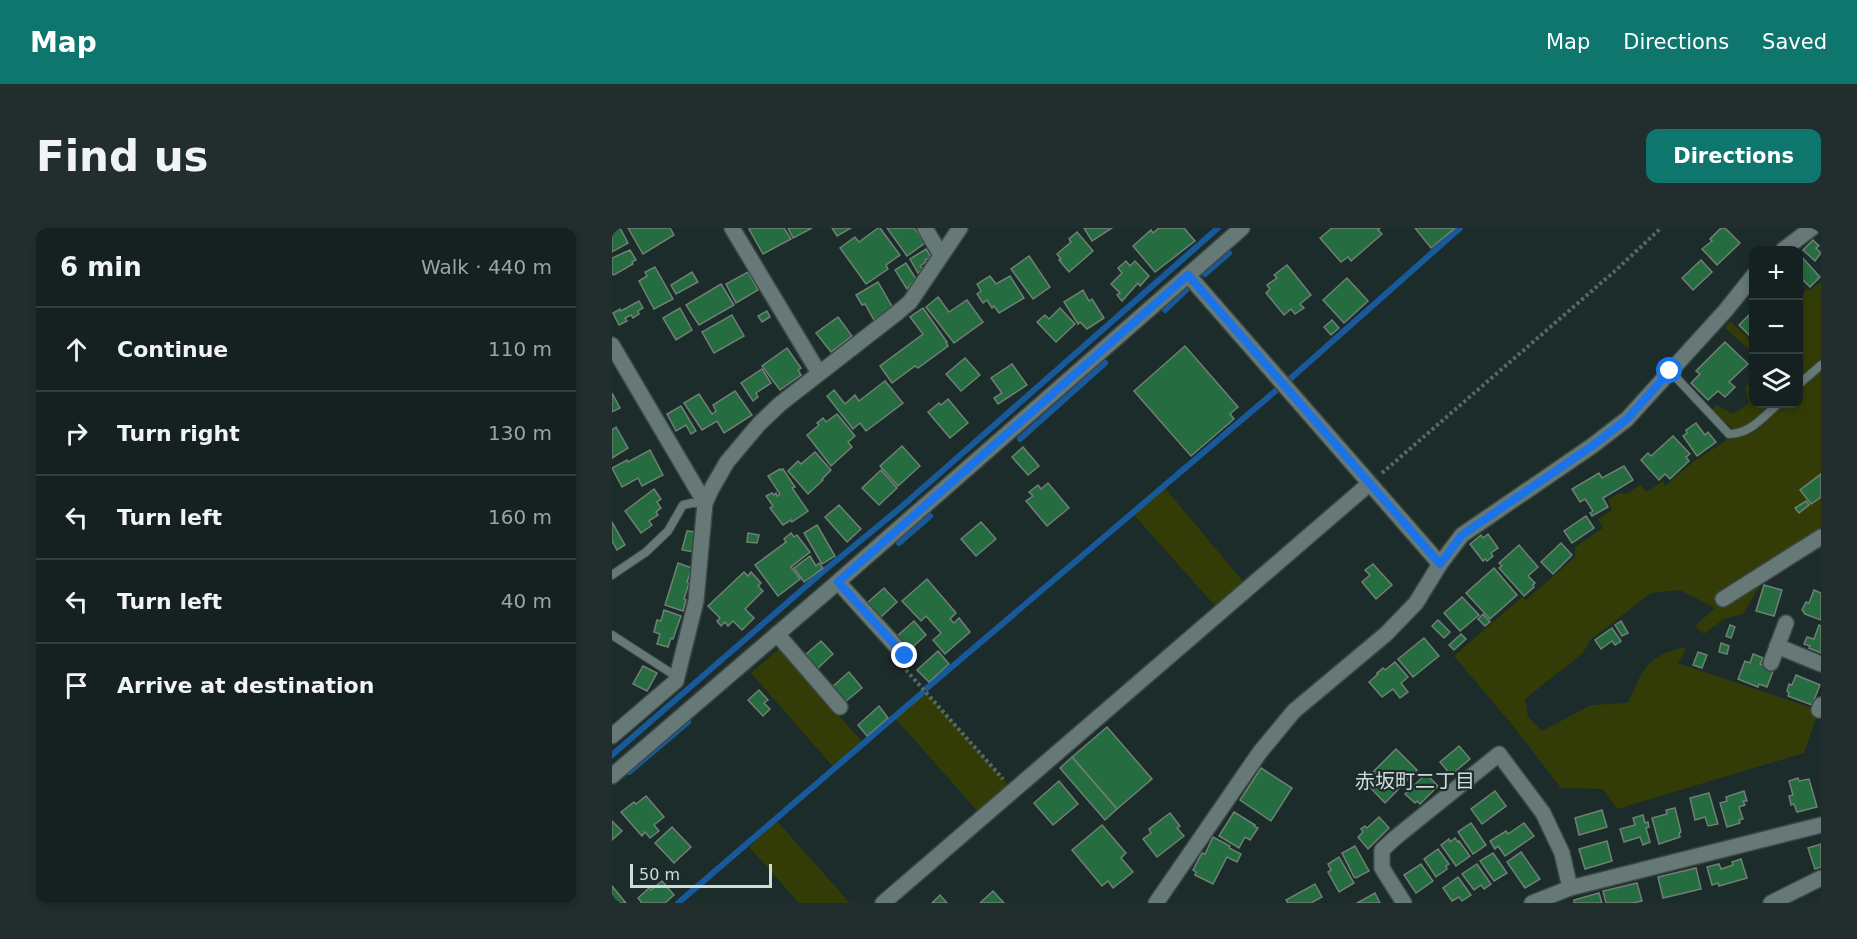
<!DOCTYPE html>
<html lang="en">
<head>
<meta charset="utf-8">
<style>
  body { margin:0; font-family:"DejaVu Sans","Noto Sans JP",sans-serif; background:#212e2d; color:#f1f3f6 }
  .controls { position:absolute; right:18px; top:18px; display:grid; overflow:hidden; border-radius:12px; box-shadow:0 3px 9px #0003 }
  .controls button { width:54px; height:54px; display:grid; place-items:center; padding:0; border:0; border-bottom:2px solid #333e3e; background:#142120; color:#f1f3f6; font:30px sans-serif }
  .scale { position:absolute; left:18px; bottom:15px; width:142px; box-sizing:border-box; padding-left:6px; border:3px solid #d1dbda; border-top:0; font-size:16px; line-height:21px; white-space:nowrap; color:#d1dbda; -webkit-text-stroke:4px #1b2c2a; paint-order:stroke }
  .stop { position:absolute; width:18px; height:18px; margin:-14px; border:4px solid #1a73e8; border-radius:50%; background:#fff }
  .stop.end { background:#1a73e8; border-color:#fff; box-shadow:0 2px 6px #0008 }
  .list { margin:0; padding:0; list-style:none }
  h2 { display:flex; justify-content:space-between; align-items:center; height:78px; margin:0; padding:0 24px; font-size:26px }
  h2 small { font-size:20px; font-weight:400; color:#9da3a5 }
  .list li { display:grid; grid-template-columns:39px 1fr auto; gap:18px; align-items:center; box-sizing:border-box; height:84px; padding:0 24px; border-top:2px solid #333e3e }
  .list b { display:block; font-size:22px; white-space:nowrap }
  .list em { font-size:20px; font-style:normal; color:#9da3a5 }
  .icon { flex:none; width:33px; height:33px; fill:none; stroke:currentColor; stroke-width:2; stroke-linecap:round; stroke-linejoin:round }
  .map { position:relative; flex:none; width:1209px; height:675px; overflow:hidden; border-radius:12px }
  header { display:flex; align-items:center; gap:36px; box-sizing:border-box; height:84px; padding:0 30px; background:#0f766e; color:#fff }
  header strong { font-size:28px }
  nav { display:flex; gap:33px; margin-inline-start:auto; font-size:21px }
  .intro { display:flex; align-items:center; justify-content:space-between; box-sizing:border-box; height:144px; padding:0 36px }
  h1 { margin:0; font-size:42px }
  .button { padding:15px 27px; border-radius:12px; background:#0f766e; color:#fff; font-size:21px; font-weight:700 }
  main { display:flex; gap:36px; padding:0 36px }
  aside { flex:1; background:#142120; border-radius:12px; box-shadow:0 3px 9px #0003 }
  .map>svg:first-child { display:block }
</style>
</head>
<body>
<header>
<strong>Map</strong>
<nav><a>Map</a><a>Directions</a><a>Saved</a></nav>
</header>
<div class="intro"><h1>Find us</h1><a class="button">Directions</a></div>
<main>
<aside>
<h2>6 min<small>Walk · 440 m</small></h2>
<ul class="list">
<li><svg class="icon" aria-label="ahead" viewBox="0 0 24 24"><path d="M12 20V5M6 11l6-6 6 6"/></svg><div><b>Continue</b></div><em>110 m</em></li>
<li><svg class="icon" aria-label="right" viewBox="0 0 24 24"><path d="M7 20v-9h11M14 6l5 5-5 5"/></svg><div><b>Turn right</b></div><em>130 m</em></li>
<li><svg class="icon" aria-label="left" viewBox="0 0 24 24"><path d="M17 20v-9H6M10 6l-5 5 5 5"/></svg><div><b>Turn left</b></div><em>160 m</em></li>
<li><svg class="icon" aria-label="left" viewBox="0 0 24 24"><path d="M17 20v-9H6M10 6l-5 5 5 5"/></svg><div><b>Turn left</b></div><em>40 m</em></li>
<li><svg class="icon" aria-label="arrive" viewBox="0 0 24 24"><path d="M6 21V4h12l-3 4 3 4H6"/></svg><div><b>Arrive at destination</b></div></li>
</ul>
</aside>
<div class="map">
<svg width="1209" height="675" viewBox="0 0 1209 675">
  <rect width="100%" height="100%" fill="#1b2c2a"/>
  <g fill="#333c07">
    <path d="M1209 54V303L1152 351 1131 386 1112 391 1092 406 1083 398 1103 380 1068 362 1039 365 978 412 971 425 913 471 916 489 930 503 979 477 1016 475C1031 441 1035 427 1075 419L1066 435 1203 481 1205 487 1192 525 1005 581 991 561 949 560 902 499 842 428 910 369 914 372 963 329V319L991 300 986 291 1000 282 996 272 1007 265 1014 266 1028 257 1035 264 1051 253 1053 258 1082 233 1112 214 1121 201 1100 182 1104 177 1121 186 1137 175 1133 160 1141 150 1142 176H1186L1187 73 1190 70 1194 61 1198 62Z"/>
    <path d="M1118 93 1141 114V125L1113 100Z"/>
    <path d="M552 259 635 358 607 382 521 286Z"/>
    <path d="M168 420 252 516 224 542 139 445Z"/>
    <path d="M312 462 398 558 368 586 282 489Z"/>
    <path d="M165 593 238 675H187L137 619Z"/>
  </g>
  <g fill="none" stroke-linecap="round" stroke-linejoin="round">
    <g stroke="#18599c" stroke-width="6">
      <path d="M593 46 617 25"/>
      <path d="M553 82 575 61"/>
      <path d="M678 151 848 0"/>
      <path d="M408 211 493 135"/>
      <path d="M287 315 318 288"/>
      <path d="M315 460 667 160"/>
      <path d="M0 527 214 341 287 281 606 0"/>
      <path d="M17 544 76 494"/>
      <path d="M66 675 310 465"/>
    </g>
  </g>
  <g fill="#256c40" stroke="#717f74" stroke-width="1.5">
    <path d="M0 0H8L16 15 0 24Z"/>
    <path d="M16 0H58L62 7 31 26Z"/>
    <path d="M139 0H172L179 11 151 26 137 1Z"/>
    <path d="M176 0H200L181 10Z"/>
    <path d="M220 0H239L225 8Z"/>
    <path d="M266 0H268L288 27 274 37 276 41 254 56 228 20 243 9 247 14Z"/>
    <path d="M275 0H302L313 15 295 28Z"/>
    <path d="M472 0H500L480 13Z"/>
    <path d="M547 0H572L583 13 543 44 521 18 539 2 541 5Z"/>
    <path d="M720 0H768L766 2 770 6 739 33 736 29 729 34 708 10Z"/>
    <path d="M803 0H843L819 20Z"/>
    <path d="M1109 0H1113L1128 15 1105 37 1090 21 1100 13 1098 11Z"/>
    <path d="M465 4 481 23 457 44 447 32 449 31 445 26 459 14 457 11Z"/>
    <path d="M1201 12 1207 18 1204 20 1209 25 1203 33 1191 22Z"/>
    <path d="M314 21 319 29 313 32 314 34 308 38 311 41 306 45 298 31Z"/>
    <path d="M18 22 24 32 20 34 21 36 2 47 0 46V30Z"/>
    <path d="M1188 27 1208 49 1198 59 1186 47Z"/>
    <path d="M417 28 438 59 421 71 399 41Z"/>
    <path d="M1089 32 1100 44 1081 62 1070 50Z"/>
    <path d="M514 33 518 38 523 33 537 48 528 58 526 55 510 73 505 67 508 65 499 56 510 45 506 40Z"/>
    <path d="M294 35 304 51 295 61 283 42Z"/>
    <path d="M675 37 699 67 688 76 692 80 683 86 679 81 672 87 654 65 658 61 655 57 665 50 662 47Z"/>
    <path d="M43 39 61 71 42 81 27 53 35 48 33 44Z"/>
    <path d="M80 44 86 54 64 66 59 57Z"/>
    <path d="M136 44 146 62 124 75 114 56Z"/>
    <path d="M378 48 384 56 398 48 412 70 387 85 382 78 380 80 375 72 371 75 365 66 369 63 365 56Z"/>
    <path d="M735 50 756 73 732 95 711 72Z"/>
    <path d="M266 54 281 80 262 92 253 76 250 77 244 67Z"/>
    <path d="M109 56 122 77 87 97 74 77Z"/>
    <path d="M471 62 477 73 480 71 492 90 475 101 468 94 466 96 452 74Z"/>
    <path d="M326 69 337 84 355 72 371 94 342 115 314 79Z"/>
    <path d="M27 73 31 80 26 83 27 86 21 90 19 87 13 90 15 93 7 97 1 85 8 81 9 83Z"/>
    <path d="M68 80 80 102 64 112 51 90Z"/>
    <path d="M311 80 335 114H334L336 118 306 140 303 138 280 155 268 138 311 106 298 89Z"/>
    <path d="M448 80 463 96 444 114 425 94 433 87 437 91Z"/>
    <path d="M1142 82V109L1140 110 1127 97Z"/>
    <path d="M155 83 158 89 150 94 146 88Z"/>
    <path d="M120 87 132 108 102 125 90 104Z"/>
    <path d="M226 89 240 108 219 124 204 105Z"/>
    <path d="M720 92 727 100 719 107 712 99Z"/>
    <path d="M1113 114 1136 136 1117 154 1123 159 1113 169 1106 163 1096 172 1079 155 1088 146 1084 143Z"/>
    <path d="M573 118 626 179 618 186 622 191 579 228 522 163Z"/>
    <path d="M175 120 189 140 186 142 189 147 168 162 150 138Z"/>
    <path d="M353 130 368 147 349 163 334 146Z"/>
    <path d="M400 136 415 157 386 176 382 170 390 165 379 150Z"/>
    <path d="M150 141 159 155 144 165 146 169 141 173 129 155Z"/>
    <path d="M273 153 291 175 254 203 248 195 241 201 215 168 222 162 233 176 243 167 247 173Z"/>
    <path d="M123 163 140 187 112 205 105 193 90 202 72 175 87 166 100 186 104 183 101 177Z"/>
    <path d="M0 165 8 180 0 184Z"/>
    <path d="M336 171 356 195 338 210 316 184 327 175 329 177Z"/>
    <path d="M69 178 84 203 79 206 74 197 64 203 55 186Z"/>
    <path d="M225 186 243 208 236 214 240 219 219 238 195 207 207 197 205 195 211 190 214 194Z"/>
    <path d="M1084 195 1093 207 1096 204 1104 214 1085 228 1071 208 1075 205 1074 202Z"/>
    <path d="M4 199 16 220 0 230V202Z"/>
    <path d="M1061 208 1078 226 1074 229 1077 233 1058 251 1053 246 1047 252 1029 232 1036 225 1039 228Z"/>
    <path d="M290 218 308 238 286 258 268 238Z"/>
    <path d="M411 219 427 238 416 247 400 229Z"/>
    <path d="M38 222 51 247 30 258 26 250 10 259 0 240 15 232 16 234Z"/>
    <path d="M203 224 219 242 210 251 211 252 196 266 176 243 186 233 189 236Z"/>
    <path d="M1012 238 1021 252 991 270 996 279 980 288 978 285 981 283 973 271 968 274 960 261 987 245 990 250Z"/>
    <path d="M168 241 169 242 171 241 183 259 180 260 196 283 180 294 179 292 171 297 158 280 161 278 154 268 160 265 162 267 164 265 165 268 168 266 156 248Z"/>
    <path d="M269 242 285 260 267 277 250 260Z"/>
    <path d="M1209 246V269L1199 276 1188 262Z"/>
    <path d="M436 255 457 280 435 298 414 273 421 268 417 264 426 257 429 261Z"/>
    <path d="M42 261 49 271 45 274 49 280 44 284 46 287 37 293 40 297 29 305 13 283Z"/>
    <path d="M1194 273 1197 277 1187 285 1183 280Z"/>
    <path d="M227 277 249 301 235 314 213 289Z"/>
    <path d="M974 288 982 300 960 315 952 303Z"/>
    <path d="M0 294 13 317 5 322 0 313Z"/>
    <path d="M369 294 384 311 364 328 349 311Z"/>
    <path d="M205 297 223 328 210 336 192 305Z"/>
    <path d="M75 303 84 304 82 324 70 322Z"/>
    <path d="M136 305 147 307 145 315 135 314Z"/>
    <path d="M179 305 182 309 185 307 198 324 179 339 188 351 166 368 143 337 174 314 172 311Z"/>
    <path d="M876 306 886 320 879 325 881 328 875 333 873 331 871 333 858 316 869 307 871 310Z"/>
    <path d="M949 315 960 327 941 346 929 334Z"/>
    <path d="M907 317 926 339 916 348 923 355 921 357 922 359 912 368 887 340 890 338 887 335Z"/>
    <path d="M198 328 204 338 207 335 211 340 192 354 182 340Z"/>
    <path d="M66 335 80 340 75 354 77 355 72 371 74 372 71 383 53 377Z"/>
    <path d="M761 336 780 357 764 371 750 354 758 347 753 342Z"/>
    <path d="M882 340 905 367 878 391 854 365Z"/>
    <path d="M132 344 136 348 139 344 149 355 146 358 151 363 133 381 142 390 130 402 121 393 116 398 113 394 109 398 105 393 108 390 96 378Z"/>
    <path d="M315 351 344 385 338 391 342 395 347 390 358 404 333 426 321 412 329 405 314 388 309 393 290 373Z"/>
    <path d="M1152 357 1170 362 1162 388 1144 383Z"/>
    <path d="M272 360 285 374 268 390 255 375Z"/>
    <path d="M1202 362 1209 365V392L1193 386 1190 382 1194 374 1197 375Z"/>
    <path d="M850 369 867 387 848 403 832 385Z"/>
    <path d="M52 382 69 388 61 411 59 410 56 419 45 416 48 406 42 404 45 392 49 393Z"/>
    <path d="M871 386 878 394 873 398 866 391Z"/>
    <path d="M826 392 838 404 832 410 820 398Z"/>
    <path d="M302 393 314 407 296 423 284 409Z"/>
    <path d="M1009 393 1016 405 1010 408 1003 397Z"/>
    <path d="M1118 397 1123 399 1119 410 1114 408Z"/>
    <path d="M1207 397 1209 398V425L1197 420 1198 418 1192 416 1195 409 1202 411Z"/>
    <path d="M1000 400 1009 413 1003 417 1000 413 989 421 983 412Z"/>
    <path d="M849 406 854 411 842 422 837 417Z"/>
    <path d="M812 410 827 428 801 449 786 431Z"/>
    <path d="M209 413 221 426 205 441 193 427Z"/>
    <path d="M1109 415 1117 418 1115 426 1107 424Z"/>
    <path d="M326 423 337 436 317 454 305 442Z"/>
    <path d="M1086 424 1095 427 1090 440 1081 437Z"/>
    <path d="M1141 426 1151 430 1148 436 1162 441 1155 459 1147 456 1146 459 1126 451 1133 433 1138 435Z"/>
    <path d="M783 434 796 449 789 455 796 464 788 470 781 461 770 469 757 454 766 446 765 445 771 440 773 442Z"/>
    <path d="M31 438 45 445 35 463 21 456Z"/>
    <path d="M237 444 250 460 233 474 220 459Z"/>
    <path d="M1184 447 1208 457 1200 477 1176 468 1177 465 1175 463 1177 456 1180 457Z"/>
    <path d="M147 462 156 472 152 475 158 481 151 488 136 472Z"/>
    <path d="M267 478 276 490 255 508 246 497Z"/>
    <path d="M495 499 540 551 505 581 460 529Z"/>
    <path d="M847 518 858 531 839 547 828 534Z"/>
    <path d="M784 521 805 542 773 575 752 553Z"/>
    <path d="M460 529 505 581 493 592 448 540Z"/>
    <path d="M649 540 680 560 659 593 628 572Z"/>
    <path d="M814 546 826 558 808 576 805 573 803 575 793 566Z"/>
    <path d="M1186 550 1187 553 1197 551 1205 579 1185 584 1182 576 1179 577 1177 568 1181 567 1177 553Z"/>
    <path d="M447 553 466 576 441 597 422 575Z"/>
    <path d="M883 563 894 578 870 596 859 581Z"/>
    <path d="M1132 563 1135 573H1131L1133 577 1127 579 1131 591 1127 592 1128 595 1115 599 1108 575 1115 573 1114 569Z"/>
    <path d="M1097 565 1106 596 1096 598 1093 589 1083 592 1078 570Z"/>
    <path d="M34 568 52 589 42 597 47 603 38 610 33 604 30 608 9 584 22 574 24 576Z"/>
    <path d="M1063 580 1069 604 1067 605 1068 609 1047 616 1040 590 1055 586 1054 582Z"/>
    <path d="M990 582 995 599 967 607 963 590Z"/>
    <path d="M622 584 643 597 642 598 646 600 638 612 633 609 627 620 607 608Z"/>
    <path d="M558 585 568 598 565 600 572 608 545 629 531 611 539 605 537 601Z"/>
    <path d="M1031 587 1033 595 1036 594 1037 599 1034 600 1038 614 1031 617 1028 609 1012 614 1008 601 1023 597 1021 590Z"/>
    <path d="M767 589 777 600 756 621 746 609 751 604 749 601 753 598 755 600Z"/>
    <path d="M0 593 10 603 0 612Z"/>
    <path d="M859 595 874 617 861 626 846 604Z"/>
    <path d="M912 595 922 608 893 628 886 618 883 621 878 613 894 603 896 606Z"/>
    <path d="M490 597 514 625 509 630 521 644 501 660 496 653 490 658 460 622Z"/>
    <path d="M60 599 79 619 62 635 43 615Z"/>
    <path d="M601 609 618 618 617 620 629 626 625 634 615 629 601 656 583 647 584 644 581 642 590 625 593 626Z"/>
    <path d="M843 610 846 614 847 613 858 628 844 638 829 617 837 611 838 614Z"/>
    <path d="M995 613 1000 633 973 641 967 621Z"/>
    <path d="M1209 616V639L1203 641 1196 620Z"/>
    <path d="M743 618 757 643 744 650 742 649 730 625Z"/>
    <path d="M826 621 837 636 834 638 835 641 824 649 812 631Z"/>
    <path d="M909 624 928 651 913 660 895 634Z"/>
    <path d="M881 625 895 645 882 653 868 633Z"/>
    <path d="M727 629 742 655 727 664 716 644 719 642 716 636Z"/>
    <path d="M1129 631 1135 650 1107 658 1106 655 1100 657 1095 639 1107 636 1109 641 1121 637 1120 634Z"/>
    <path d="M809 636 821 653 804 665 792 647Z"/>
    <path d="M865 636 879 656 872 661 869 657 862 662 850 646Z"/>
    <path d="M1084 640 1089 661 1051 670 1046 649Z"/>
    <path d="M846 649 859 667 850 673 847 669 840 673 831 660Z"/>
    <path d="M50 653 62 667 53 675H30L26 670 37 660 39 662Z"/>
    <path d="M1025 655 1030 673 1021 675H994L991 663Z"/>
    <path d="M703 656 710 669 699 675H676L674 672Z"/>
    <path d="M0 658 14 675H0Z"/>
    <path d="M381 663 392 675H368Z"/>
    <path d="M763 665 768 675H745Z"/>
    <path d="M987 665 990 675H962V672Z"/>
    <path d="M328 667 335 675H320Z"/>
  </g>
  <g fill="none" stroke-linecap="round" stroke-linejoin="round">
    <defs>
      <g id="lane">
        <path d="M1058 143 1117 206C1138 206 1151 189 1166 176"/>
        <path d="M1186 157 1209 137"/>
        <path d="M0 347 34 324 56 303 71 277 80 275H93"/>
        <path d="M0 407 59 445H67"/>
      </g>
      <g id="street">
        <path d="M120 0 207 145"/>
        <path d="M313 0 329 27"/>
        <path d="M1171 22 1200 0"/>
        <path d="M576 47 828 336"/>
        <path d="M0 117 93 275"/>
        <path d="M226 354 293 428"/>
        <path d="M1111 371 1209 309"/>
        <path d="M165 406 228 479"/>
        <path d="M1165 418 1209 436"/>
        <path d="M1159 435 1174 395"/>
        <path d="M1207 482 1209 477"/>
        <path d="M0 508 64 453 84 373 93 275 100 260 115 234 147 196 168 176 285 85 298 74 348 0"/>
        <path d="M0 548 220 359 630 0"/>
        <path d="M271 675 757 256"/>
        <path d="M544 675 648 524 682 483 774 406 804 375 828 336 850 307 980 218 1015 191 1114 82 1142 47"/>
        <path d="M792 675 770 640V622L783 610 887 526 931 585 950 625 958 660"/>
        <path d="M920 675 958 660 1209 597"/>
        <path d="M1159 675 1209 650"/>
      </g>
    </defs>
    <use href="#lane" stroke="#3a4846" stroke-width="10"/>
    <use href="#street" stroke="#3a4846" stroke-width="18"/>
    <g stroke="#5a6867" stroke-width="4" stroke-dasharray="3 3" stroke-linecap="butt">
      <path d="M770 245 1004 42 1049 0"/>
      <path d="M294 442 391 551"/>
    </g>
    <use href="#lane" stroke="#667977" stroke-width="8"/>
    <use href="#street" stroke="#667977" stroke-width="15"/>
  </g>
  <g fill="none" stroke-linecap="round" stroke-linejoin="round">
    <path stroke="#1a73e8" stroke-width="8" d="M293 428 226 354 576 47 828 336 850 307 980 218 1015 191 1058 143"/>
  </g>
  <g text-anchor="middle" stroke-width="4.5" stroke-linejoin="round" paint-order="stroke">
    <g font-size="20" fill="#d1dbda" stroke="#1b2c2a">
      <text x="803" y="560">赤坂町二丁目</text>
    </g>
  </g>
</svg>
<div class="controls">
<button>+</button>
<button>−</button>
<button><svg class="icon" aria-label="layers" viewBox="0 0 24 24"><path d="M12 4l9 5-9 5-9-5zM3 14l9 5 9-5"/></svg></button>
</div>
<div class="scale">50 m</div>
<div class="stop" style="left:1058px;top:143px"></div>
<div class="stop end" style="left:293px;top:428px"></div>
</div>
</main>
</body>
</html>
